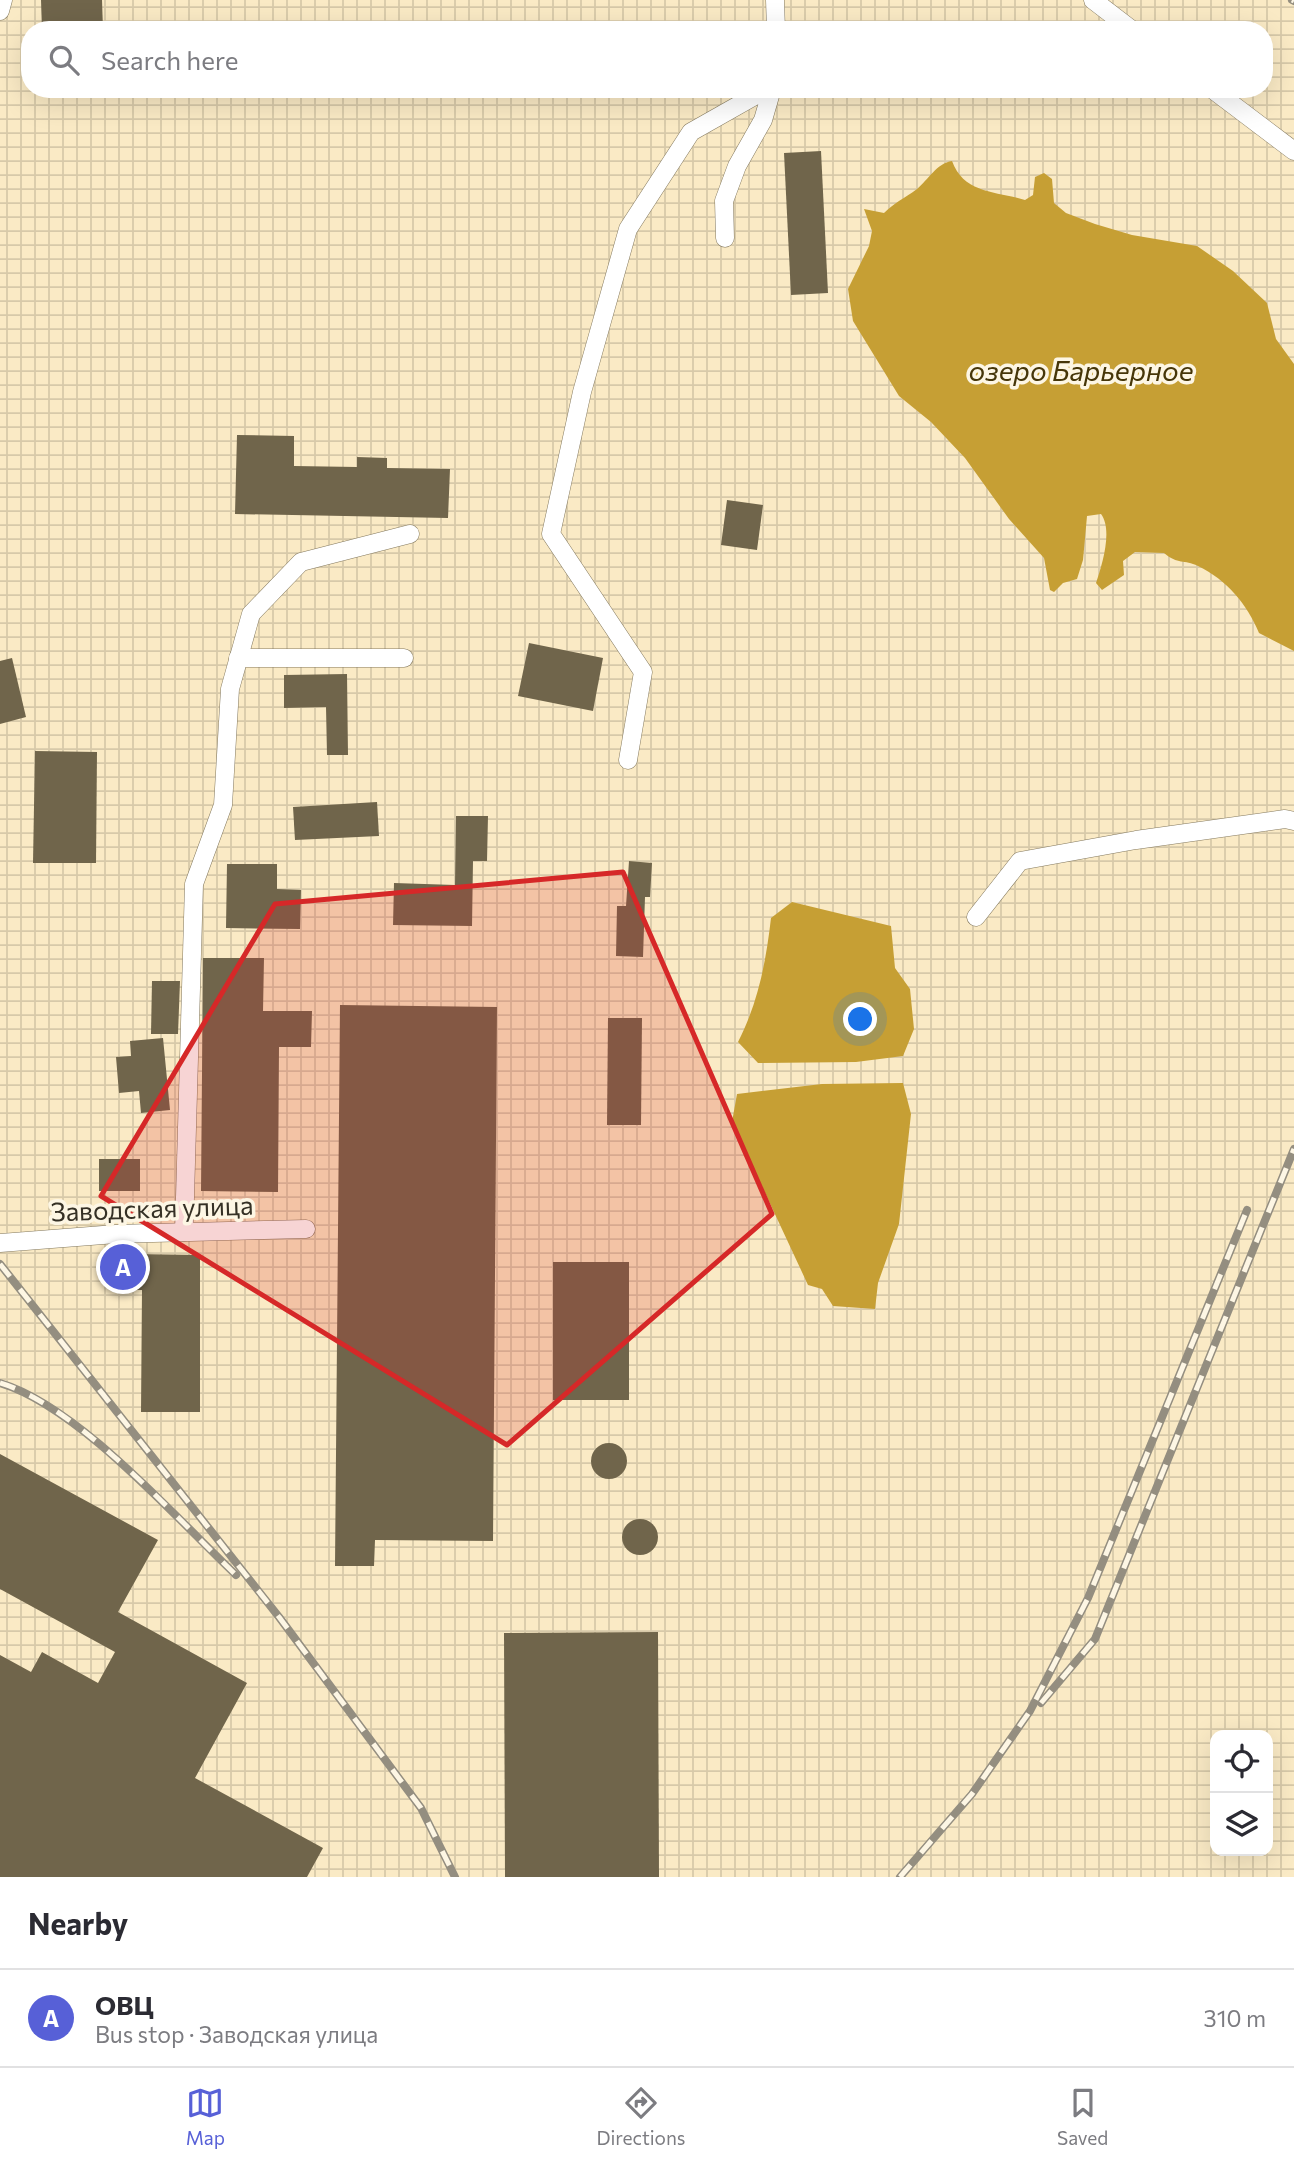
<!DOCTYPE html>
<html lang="en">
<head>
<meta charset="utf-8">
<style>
  body { margin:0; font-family:Commissioner,sans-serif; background:#f2f2f3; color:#2b2b33 }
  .controls { position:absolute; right:21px; bottom:21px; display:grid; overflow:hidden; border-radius:14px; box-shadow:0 7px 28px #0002 }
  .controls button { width:63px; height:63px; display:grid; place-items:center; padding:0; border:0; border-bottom:2px solid #e1e1e2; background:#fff; color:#2b2b33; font:35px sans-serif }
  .you { position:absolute; left:861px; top:1020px; width:24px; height:24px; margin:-18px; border:5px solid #fff; border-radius:50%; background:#1a73e8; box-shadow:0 0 0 10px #1a73e833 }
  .badge { display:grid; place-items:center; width:46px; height:46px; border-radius:50%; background:#5760d7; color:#fff; font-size:23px; font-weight:700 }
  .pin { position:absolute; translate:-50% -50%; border:4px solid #fff; box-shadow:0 2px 7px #0006 }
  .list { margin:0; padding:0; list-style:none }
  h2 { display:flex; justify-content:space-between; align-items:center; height:91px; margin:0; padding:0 28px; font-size:30px }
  h2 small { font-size:23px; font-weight:400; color:#7c7c81 }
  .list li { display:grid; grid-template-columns:46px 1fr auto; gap:21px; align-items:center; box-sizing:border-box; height:98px; padding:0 28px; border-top:2px solid #e1e1e2 }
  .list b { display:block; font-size:26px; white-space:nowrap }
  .list p { margin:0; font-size:23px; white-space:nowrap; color:#7c7c81 }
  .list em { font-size:23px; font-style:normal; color:#7c7c81 }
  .icon { flex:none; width:38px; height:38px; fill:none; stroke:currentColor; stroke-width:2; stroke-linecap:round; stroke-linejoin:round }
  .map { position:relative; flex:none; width:1294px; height:1877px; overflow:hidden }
  .search { position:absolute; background:#fff; box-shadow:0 7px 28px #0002; left:21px; right:21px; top:21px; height:77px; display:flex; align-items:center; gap:18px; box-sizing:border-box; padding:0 24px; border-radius:28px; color:#7c7c81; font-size:26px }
  .sheet { height:189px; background:#fff }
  nav { display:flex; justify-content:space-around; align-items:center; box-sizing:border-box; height:98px; border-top:2px solid #e1e1e2; background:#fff; font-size:19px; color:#7c7c81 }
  nav a { display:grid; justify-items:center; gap:4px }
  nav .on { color:#5760d7 }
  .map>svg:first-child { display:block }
</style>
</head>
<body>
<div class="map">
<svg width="1294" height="1877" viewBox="0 0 1294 1877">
  <defs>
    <pattern id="industrial-grid" width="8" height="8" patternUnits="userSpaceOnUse" patternTransform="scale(1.75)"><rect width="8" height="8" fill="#faeac5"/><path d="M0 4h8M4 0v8" fill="none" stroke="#d7c9a9"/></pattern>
  </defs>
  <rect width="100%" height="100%" fill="#fdf6e4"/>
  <path fill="url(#industrial-grid)" fill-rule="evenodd" d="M0 0H1294V1877H0ZM30 30H1264V89H30ZM1215 1735H1268V1851H1215Z"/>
  <g fill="#c69f34">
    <path d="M952 161C964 194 996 191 1025 200L1033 195 1035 177 1044 173 1052 179 1054 203 1066 213 1095 224 1132 235 1197 246 1233 271 1267 303 1276 339 1294 364V651L1259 633C1247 604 1227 580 1198 566 1184 559 1178 565 1164 553L1135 552 1123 561 1124 575 1102 590 1096 583C1102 565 1113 530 1101 514L1087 516 1083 560 1077 579 1063 583 1054 592 1050 590 1044 558 1009 519 965 458 931 422 899 396 853 321 848 289 869 246 872 231 864 209 884 213C895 202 905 198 917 189 928 180 937 163 952 161Z"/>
    <path d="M792 902 891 926 895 968 910 989 914 1029 903 1056 856 1062 758 1063 738 1042C758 1003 766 962 771 918Z"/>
    <path d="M903 1083 911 1114 899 1224 878 1283 875 1309 833 1306 822 1289 808 1285 732 1122 737 1094 822 1084Z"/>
  </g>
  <g fill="#70654b">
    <path d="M41 0H102L103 30H42Z"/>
    <path d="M821 151 828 293 791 295 784 153Z"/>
    <path d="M237 435 294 436V466L357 467V457L387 458V468L450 469 448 518 235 514Z"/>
    <path d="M727 500 763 505 757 550 721 545Z"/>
    <path d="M529 643 603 658 593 711 518 696Z"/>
    <path d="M12 658 26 717 0 724V661Z"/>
    <path d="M347 674 348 755H327L326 707 284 708V675Z"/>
    <path d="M35 751 97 752 96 863H33Z"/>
    <path d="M377 802 379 836 295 840 293 807Z"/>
    <path d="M456 816H488L487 861H473L472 926 393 925 394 883 455 885Z"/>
    <path d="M629 861 652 863 650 897H645L643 957 616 956 617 906H626Z"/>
    <path d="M227 864H277V889L301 890 300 929 226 928Z"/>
    <path d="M203 958H264L263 1011H312L311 1047H279L278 1192 201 1191Z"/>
    <path d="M152 981H180L178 1034H151Z"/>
    <path d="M340 1005 497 1007 493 1541 375 1540 374 1566H335Z"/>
    <path d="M608 1018H642L641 1125H607Z"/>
    <path d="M163 1038 170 1110 141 1113 139 1091 119 1093 116 1057 131 1056 130 1041Z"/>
    <rect x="99" y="1159" width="41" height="32"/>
    <path d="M133 1254 200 1255V1412H141L142 1290H133Z"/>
    <rect x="553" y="1262" width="76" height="138"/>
    <circle cx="609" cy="1461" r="18"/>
    <path d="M0 1454 158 1540 118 1612 247 1683 195 1778 323 1848 307 1877H0V1655L31 1672 42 1652 98 1683 115 1652 0 1589Z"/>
    <circle cx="640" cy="1537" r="18"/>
    <path d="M658 1632 659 1877H505L504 1633Z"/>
  </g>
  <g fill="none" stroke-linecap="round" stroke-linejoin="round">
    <defs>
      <g id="minor">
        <path d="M775 0 776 30"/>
        <path d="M1093 0 1132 30"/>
        <path d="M0 11 3 0"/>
        <path d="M1212 89 1294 151"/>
        <path d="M725 238 724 201 737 166 763 120 772 89"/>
        <path d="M238 658H404"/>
        <path d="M628 760 643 672 551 534 582 392 628 229 691 132 767 89"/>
        <path d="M976 917 1020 861 1136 840 1285 819 1294 821"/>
        <path d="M184 1232 194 884 223 805 230 689 251 614 301 562 410 534"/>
        <path d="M0 1243 116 1234 306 1229"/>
      </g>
    </defs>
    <use href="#minor" stroke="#84795e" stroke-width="19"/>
    <use href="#minor" stroke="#fff" stroke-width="18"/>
    <defs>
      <g id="rail">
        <path d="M1292 0 1294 1"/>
        <path d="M0 1264 279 1617 421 1808 455 1877"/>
        <path d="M0 1383C78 1406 175 1517 236 1575"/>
        <path d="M1041 1703 1095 1639 1294 1149"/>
        <path d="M900 1877 972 1794 1030 1711 1088 1598 1247 1210"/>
      </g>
    </defs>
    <use href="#rail" stroke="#948e80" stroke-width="8"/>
    <use href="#rail" stroke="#fdf6e4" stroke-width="5" stroke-dasharray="16" stroke-linecap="butt"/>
  </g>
  <path fill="#d62828" fill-opacity="0.2" stroke="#d62828" stroke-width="5" stroke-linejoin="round" d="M623 872 772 1214 507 1445 101 1196 275 904Z"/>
  <g text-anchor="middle" stroke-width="7" stroke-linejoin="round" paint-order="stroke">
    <g font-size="26" fill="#353025" stroke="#fdf6e4">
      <text transform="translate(152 1209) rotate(-2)" y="9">Заводская улица</text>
    </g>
    <g font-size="28" font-style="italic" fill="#463609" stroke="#fdf6e4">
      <text x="1081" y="381">озеро Барьерное</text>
    </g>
  </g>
</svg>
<div class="controls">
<button><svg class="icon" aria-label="locate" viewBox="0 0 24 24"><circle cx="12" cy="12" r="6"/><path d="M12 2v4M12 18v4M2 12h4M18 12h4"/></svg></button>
<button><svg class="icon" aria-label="layers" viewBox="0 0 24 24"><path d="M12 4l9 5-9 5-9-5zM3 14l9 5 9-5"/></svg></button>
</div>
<div class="you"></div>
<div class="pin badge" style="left:123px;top:1267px">A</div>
<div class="search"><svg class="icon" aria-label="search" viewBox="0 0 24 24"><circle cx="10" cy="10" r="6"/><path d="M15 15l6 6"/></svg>Search here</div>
</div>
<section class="sheet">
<h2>Nearby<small></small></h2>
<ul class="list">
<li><span class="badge">A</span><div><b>ОВЦ</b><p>Bus stop · Заводская улица</p></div><em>310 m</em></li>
</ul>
</section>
<nav>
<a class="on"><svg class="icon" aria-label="map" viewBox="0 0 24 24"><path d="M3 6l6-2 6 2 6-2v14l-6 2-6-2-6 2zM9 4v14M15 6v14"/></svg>Map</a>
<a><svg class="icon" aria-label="directions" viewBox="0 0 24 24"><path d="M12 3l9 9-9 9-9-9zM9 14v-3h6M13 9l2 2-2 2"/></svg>Directions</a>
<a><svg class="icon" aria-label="saved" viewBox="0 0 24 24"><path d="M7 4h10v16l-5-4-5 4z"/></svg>Saved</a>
</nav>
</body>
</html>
